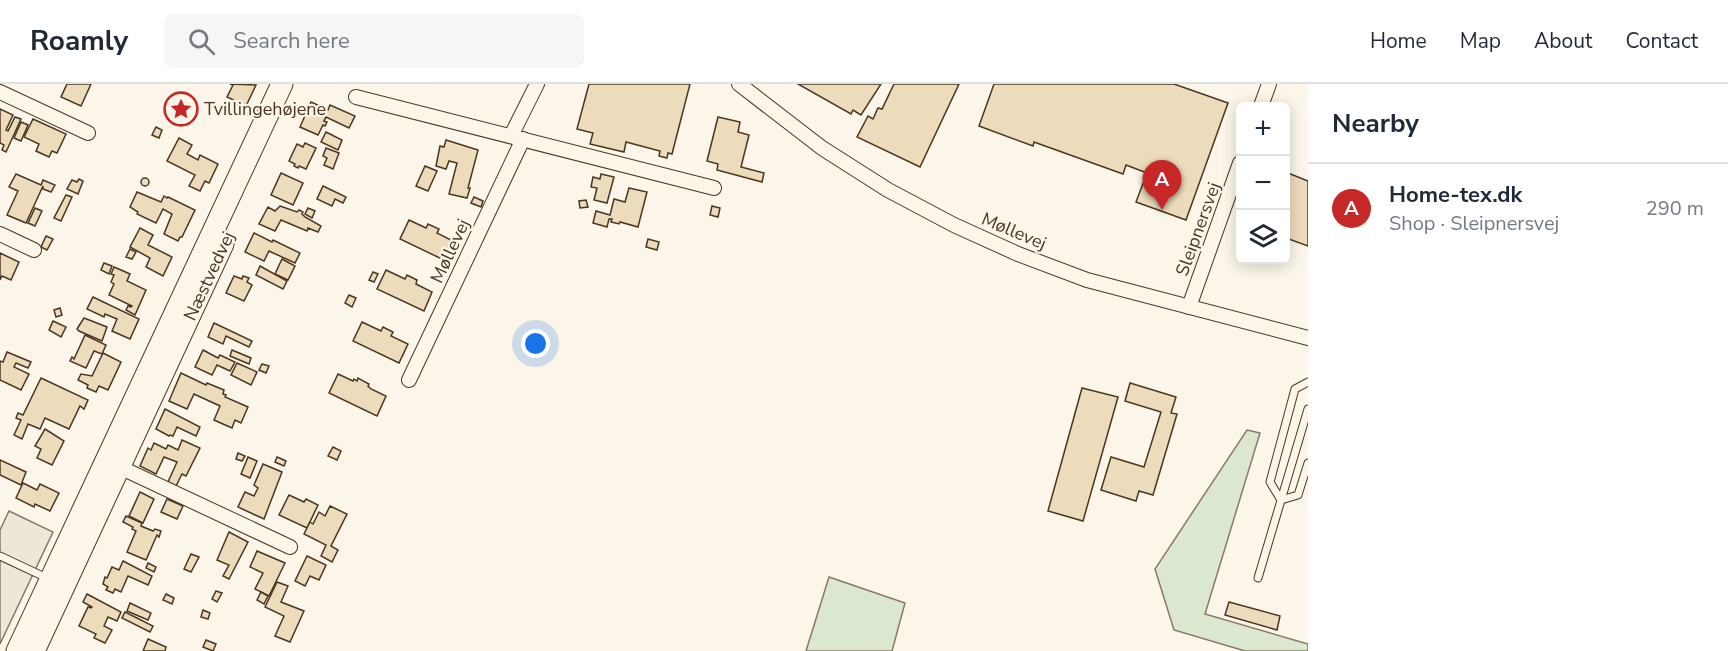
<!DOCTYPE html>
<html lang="en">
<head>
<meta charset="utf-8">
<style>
  body { margin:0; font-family:"Nunito Sans",sans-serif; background:#f6f6f7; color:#1f2937 }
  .controls { position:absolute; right:18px; top:18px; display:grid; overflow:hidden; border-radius:9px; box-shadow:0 3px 15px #0003 }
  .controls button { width:54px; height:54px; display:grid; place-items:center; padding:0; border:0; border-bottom:2px solid #e0e1e3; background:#fff; color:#1f2937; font:30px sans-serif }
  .you { position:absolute; left:536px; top:260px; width:21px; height:21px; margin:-15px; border:4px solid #fff; border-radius:50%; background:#1a73e8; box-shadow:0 0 0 9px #1a73e833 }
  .badge { display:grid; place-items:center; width:39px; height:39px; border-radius:50%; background:#c62828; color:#fff; font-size:20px; font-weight:700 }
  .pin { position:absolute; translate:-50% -50px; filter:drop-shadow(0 2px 3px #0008) }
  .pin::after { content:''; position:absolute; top:32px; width:21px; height:18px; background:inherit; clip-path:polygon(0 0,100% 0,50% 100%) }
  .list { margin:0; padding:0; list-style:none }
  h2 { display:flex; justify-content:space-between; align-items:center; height:78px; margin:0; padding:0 24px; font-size:26px }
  h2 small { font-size:20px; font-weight:400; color:#747a83 }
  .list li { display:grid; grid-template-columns:39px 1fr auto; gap:18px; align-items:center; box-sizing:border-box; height:90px; padding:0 24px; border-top:2px solid #e0e1e3 }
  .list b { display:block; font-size:22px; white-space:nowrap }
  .list p { margin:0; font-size:20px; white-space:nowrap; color:#747a83 }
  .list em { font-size:20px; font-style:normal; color:#747a83 }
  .icon { flex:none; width:33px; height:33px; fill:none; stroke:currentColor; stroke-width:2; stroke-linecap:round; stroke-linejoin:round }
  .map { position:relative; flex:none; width:1308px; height:567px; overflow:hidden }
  header { display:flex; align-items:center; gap:36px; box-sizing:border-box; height:84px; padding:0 30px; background:#fff; border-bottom:2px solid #e0e1e3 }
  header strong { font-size:28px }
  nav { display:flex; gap:33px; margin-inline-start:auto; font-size:21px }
  .search { width:420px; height:54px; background:#f6f6f7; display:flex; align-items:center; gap:15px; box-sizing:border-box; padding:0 21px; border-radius:9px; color:#747a83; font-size:22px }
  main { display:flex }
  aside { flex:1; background:#fff }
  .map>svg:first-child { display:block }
</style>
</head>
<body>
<header>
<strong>Roamly</strong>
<div class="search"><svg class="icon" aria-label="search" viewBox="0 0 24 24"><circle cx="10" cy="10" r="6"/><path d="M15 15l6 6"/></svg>Search here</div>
<nav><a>Home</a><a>Map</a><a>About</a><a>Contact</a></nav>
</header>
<main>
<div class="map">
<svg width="1308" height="567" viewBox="0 0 1308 567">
  <rect width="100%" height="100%" fill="#fbf6e9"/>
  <g fill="#dce7d0" stroke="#887966" stroke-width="1.5">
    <path d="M1247 346 1260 349 1205 530 1308 560V567H1245L1174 546 1155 485Z"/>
    <path d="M829 493 905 519 892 567H806Z"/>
  </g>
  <path fill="#ede7d9" stroke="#887966" stroke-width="1.5" d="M9 427 53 448 0 560V446Z"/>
  <g fill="#ecdcbc" stroke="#4a3520" stroke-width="1.5">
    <path d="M67 0H91L81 22 61 13Z"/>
    <path d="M230 0 256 1 246 22 227 13 233 1Z"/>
    <path d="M589 0H690L672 70 668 69 667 74 659 72 660 67 626 58 624 68 590 60 593 49 577 45Z"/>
    <path d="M798 0H881L861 31 853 26 851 30Z"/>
    <path d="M894 0H959L920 83 857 53 868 32 873 35 878 24 882 25Z"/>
    <path d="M994 0H1174L1228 19 1186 136 1136 118 1147 89 1126 81 1123 90 1034 58 1033 62 979 42Z"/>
    <path d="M311 18 328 26 330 21 355 32 349 44 326 33 324 37 327 38 325 42 323 41 318 51 300 43Z"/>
    <path d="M0 25 13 31 6 46 8 47 15 33 21 35 6 68 2 66 4 61 0 59Z"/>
    <path d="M718 33 740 38 738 48 749 51 741 83 764 89 762 98 717 86 718 80 707 77Z"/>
    <path d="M33 35 66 50 57 69 52 67 49 73 36 67 39 60 24 53Z"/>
    <path d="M21 38 28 41 21 57 14 54Z"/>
    <path d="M156 43 162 46 159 54 152 51Z"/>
    <path d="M326 48 342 56 338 66 321 58Z"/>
    <path d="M179 54 192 61 187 70 198 76 200 71 218 80 209 99 205 97 200 107 189 102 195 91 167 77Z"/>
    <path d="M446 56 478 66 468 104H470L467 114 449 110 457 79 449 77 446 85 436 82 440 62 444 63Z"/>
    <path d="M305 59 316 64 306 85 299 82 298 84 294 82 295 80 289 77 297 60 303 63Z"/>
    <path d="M326 64 339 69 333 85 324 81 327 74 323 72Z"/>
    <path d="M425 82 437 87 428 107 416 102Z"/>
    <path d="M281 89 303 99 293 121 271 111Z"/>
    <path d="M1288 89 1308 97V162L1286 154V96Z"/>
    <path d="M16 90 41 101 43 96 55 101 51 108 43 105V102L26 139 7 131 18 107 9 103Z"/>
    <path d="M601 90 614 93 607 119 594 116 597 104 591 103 593 93 600 95Z"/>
    <circle cx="145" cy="98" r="4"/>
    <path d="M79 95 83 97 78 110 67 105 72 96 77 98Z"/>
    <path d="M323 102 346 113 343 119 335 115 332 122 317 115Z"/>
    <path d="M629 104 647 108 638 143 620 138 619 140 611 138 612 135H609L607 143 593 139 596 127 610 131 614 115 625 118Z"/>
    <path d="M137 108 161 118 164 112 167 114 168 113 195 126 182 153H180L178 157 164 150 172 130 163 125 156 139 137 130 138 128 130 123Z"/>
    <path d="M66 111 72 113 61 137 54 134Z"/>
    <path d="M474 113 483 117 481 123 471 119Z"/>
    <path d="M586 116 588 123 580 124 579 117Z"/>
    <path d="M280 122 297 128 299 126 303 128 302 130 305 133 321 142 318 148 308 144 307 147 281 136 275 147 259 140 268 123 275 127Z"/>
    <path d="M712 122 720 124 718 133 710 131Z"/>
    <path d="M35 124 42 127 35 142 28 139Z"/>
    <path d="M308 124 315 127 312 134 305 130Z"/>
    <path d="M409 136 426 144 428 140 439 145 437 149 453 157 444 176 400 155Z"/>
    <path d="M140 144 153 151 148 161 172 173 163 192 146 183 150 174 130 163Z"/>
    <path d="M254 149 272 158 273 156 300 169 295 179 269 167 264 177 245 168Z"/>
    <path d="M46 152 53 155 47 166 41 163Z"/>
    <path d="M648 155 659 158 657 166 646 163Z"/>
    <path d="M130 165 136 168 132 175 126 173Z"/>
    <path d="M0 169 19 178 11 196 2 192 0 196Z"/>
    <path d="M282 175 295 182 288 196 275 190Z"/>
    <path d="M104 179 112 182 109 190 101 186Z"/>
    <path d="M260 182 287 197 283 205 256 191Z"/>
    <path d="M114 183 130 190 127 197 146 206 135 231 126 226 128 222 131 223 132 222 109 211 114 200 111 198 114 191 111 190Z"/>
    <path d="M386 186 405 195 407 191 417 196 416 200 432 208 424 227 377 205Z"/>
    <path d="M373 188 378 190 374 198 369 196Z"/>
    <path d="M234 192 242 195 243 192 249 194 247 198 252 201 244 217 226 209Z"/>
    <path d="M349 211 356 214 352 223 345 219Z"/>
    <path d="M93 213 139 235 130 255 112 247 117 235 105 230 104 233 87 225Z"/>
    <path d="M60 224 62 231 56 233 54 226Z"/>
    <path d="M84 234 107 243 102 257 79 247 77 245Z"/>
    <path d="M53 237 66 243 61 253 49 246Z"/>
    <path d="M362 238 381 247 383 243 393 248 391 252 408 260 399 279 353 257Z"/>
    <path d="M214 239 252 257 249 263 226 252 223 260 208 253Z"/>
    <path d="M85 251 106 261 102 270 94 267 86 284 70 277 72 273 74 275Z"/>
    <path d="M203 266 218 274 220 271 235 278 230 287 217 281 212 291 195 283Z"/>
    <path d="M232 266 251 274 249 280 230 272Z"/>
    <path d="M7 268 31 278 28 284 16 279 14 283 29 290 21 306 0 296V277L3 278Z"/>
    <path d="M103 269 121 278 108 306 99 302 96 308 87 304 88 301 78 296 81 290 92 292Z"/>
    <path d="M237 279 257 288 251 301 231 291Z"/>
    <path d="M262 280 269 282 266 289 259 286Z"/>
    <path d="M181 289 206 301 207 299 224 306 223 310 226 311 225 313 248 323 241 339 235 336 232 344 214 336 220 322 194 310 187 325 169 317Z"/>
    <path d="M338 290 353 297 354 295 357 297 358 294 369 300 368 302 371 305 386 312 377 332 329 309Z"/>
    <path d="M41 294 88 316 84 325 80 322 69 345 45 334 40 345 28 340 22 355 14 351 21 336 16 334 18 329 23 331Z"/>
    <path d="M1130 299 1176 313 1171 329 1177 330 1153 411 1139 407 1136 417 1101 406 1111 373 1144 383 1161 328 1125 317Z"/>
    <path d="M1082 304 1118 313 1083 437 1048 427Z"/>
    <path d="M165 325 200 343 196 352 177 343 173 352 170 351 169 352 156 345Z"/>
    <path d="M45 345 64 357 52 381 37 374 41 365 35 362Z"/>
    <path d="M182 356 200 364 186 392 182 390 176 402 168 398 177 378 164 373 156 390 140 382 148 364 151 366 154 359 166 365 168 361 178 366Z"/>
    <path d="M333 363 341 367 337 376 328 372Z"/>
    <path d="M238 369 245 372 242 377 236 375Z"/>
    <path d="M248 373 257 377 250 394 241 390Z"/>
    <path d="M277 373 286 377 284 382 275 378Z"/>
    <path d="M0 376 26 388 21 401 0 391Z"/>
    <path d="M263 380 282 388 264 435 238 423 245 408 254 412 258 404 254 401Z"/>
    <path d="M23 399 37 406 40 400 59 409 50 427 35 420 34 423 16 414Z"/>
    <path d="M140 408 154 415 143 439 129 432Z"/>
    <path d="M289 411 304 418 306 415 318 421 307 444 279 431Z"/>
    <path d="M167 415 183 422 177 435 161 428Z"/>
    <path d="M330 422 347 430 331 462 338 466 332 478 321 472 326 461 304 450 310 438 313 440 319 428 325 432Z"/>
    <path d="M126 432 142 439 141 442 153 447 155 445 161 447 159 453 157 451 146 476 127 468 136 447 132 445 133 443 123 438Z"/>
    <path d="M229 448 248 458 229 495 223 492 229 481 217 476Z"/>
    <path d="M257 467 285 479 269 512 255 505 263 489 250 483Z"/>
    <path d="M191 470 199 473 191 488 184 485Z"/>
    <path d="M307 472 326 481 319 496 310 492 305 502 295 497Z"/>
    <path d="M123 477 152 492 148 501 128 492 121 508 115 505 113 509 106 506 108 503 103 500 105 493 107 494 112 483 119 486Z"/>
    <path d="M148 479 156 483 154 488 146 484Z"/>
    <path d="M277 498 288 502 281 518 304 527 290 558 275 552 284 532 265 523Z"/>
    <path d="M216 507 222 509 217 518 212 515Z"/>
    <path d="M261 508 268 512 264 520 257 516Z"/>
    <path d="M87 510 121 528 117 537 108 533 104 542 112 546 105 559 94 554 96 550 79 542 88 523 91 524 92 523 83 518Z"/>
    <path d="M166 510 174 514 172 520 163 516Z"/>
    <path d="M1229 518 1280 532 1277 546 1225 531Z"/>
    <path d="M130 519 151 529 148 536 127 527Z"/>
    <path d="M203 526 210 529 208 535 201 533Z"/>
    <path d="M125 528 153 542 150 548 122 534Z"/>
    <path d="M148 555 166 563 165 567H143Z"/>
    <path d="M206 556 216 560 213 567 203 563Z"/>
  </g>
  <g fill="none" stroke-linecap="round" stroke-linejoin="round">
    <defs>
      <g id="service">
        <path d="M1308 298 1295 305 1270 398 1281 416 1298 411 1308 379"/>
        <path d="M0 472 49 495"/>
        <path d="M1258 494 1308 325"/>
      </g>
      <g id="minor">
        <path d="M739 0 822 64 888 106 954 141 1018 170 1087 196 1308 254"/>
        <path d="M0 8 88 49"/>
        <path d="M356 13 714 104"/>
        <path d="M1261 22 1269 0"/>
        <path d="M511 52 537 0"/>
        <path d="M0 150 34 166"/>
        <path d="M1189 223 1240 79"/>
        <path d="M409 296 523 55"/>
        <path d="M113 380 290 463"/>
      </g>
      <g id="primary">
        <path d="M17 567 282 0"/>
        <path d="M34 567 223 160"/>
      </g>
    </defs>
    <use href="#service" stroke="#4a3520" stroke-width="9"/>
    <use href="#minor" stroke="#4a3520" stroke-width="16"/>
    <use href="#primary" stroke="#4a3520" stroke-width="23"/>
    <use href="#service" stroke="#fbf6e9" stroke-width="7"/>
    <use href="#minor" stroke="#fbf6e9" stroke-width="14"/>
    <use href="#primary" stroke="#fbf6e9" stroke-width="21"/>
  </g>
  <defs>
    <symbol id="sight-ring" viewBox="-11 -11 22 22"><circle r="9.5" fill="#fbf6e9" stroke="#c62828" stroke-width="1.5"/><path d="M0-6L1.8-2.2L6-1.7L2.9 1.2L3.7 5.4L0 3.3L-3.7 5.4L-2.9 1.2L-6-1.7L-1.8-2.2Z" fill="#c62828"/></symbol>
  </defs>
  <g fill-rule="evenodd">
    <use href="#sight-ring" x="162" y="6" width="38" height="38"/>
  </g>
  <g text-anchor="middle" stroke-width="4.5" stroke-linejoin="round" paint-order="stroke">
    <g font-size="18" fill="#4a3520" stroke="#fbf6e9" text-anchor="start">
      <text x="204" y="31">Tvillingehøjene</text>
    </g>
    <g font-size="18" fill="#4a3520" stroke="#fbf6e9">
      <text transform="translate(1198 145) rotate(-70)" y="6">Sleipnersvej</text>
      <text transform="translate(1014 147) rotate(23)" y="6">Møllevej</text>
      <text transform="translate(450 167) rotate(-65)" y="6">Møllevej</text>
      <text transform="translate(209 192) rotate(-65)" y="6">Næstvedvej</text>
    </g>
  </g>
</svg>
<div class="controls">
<button>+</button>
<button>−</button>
<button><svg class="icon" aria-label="layers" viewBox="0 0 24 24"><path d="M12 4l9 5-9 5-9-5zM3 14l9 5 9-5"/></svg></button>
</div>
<div class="you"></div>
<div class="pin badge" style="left:1162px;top:126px">A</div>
</div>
<aside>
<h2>Nearby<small></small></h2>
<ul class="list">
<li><span class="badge">A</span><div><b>Home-tex.dk</b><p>Shop · Sleipnersvej</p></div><em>290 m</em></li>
</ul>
</aside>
</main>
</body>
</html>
